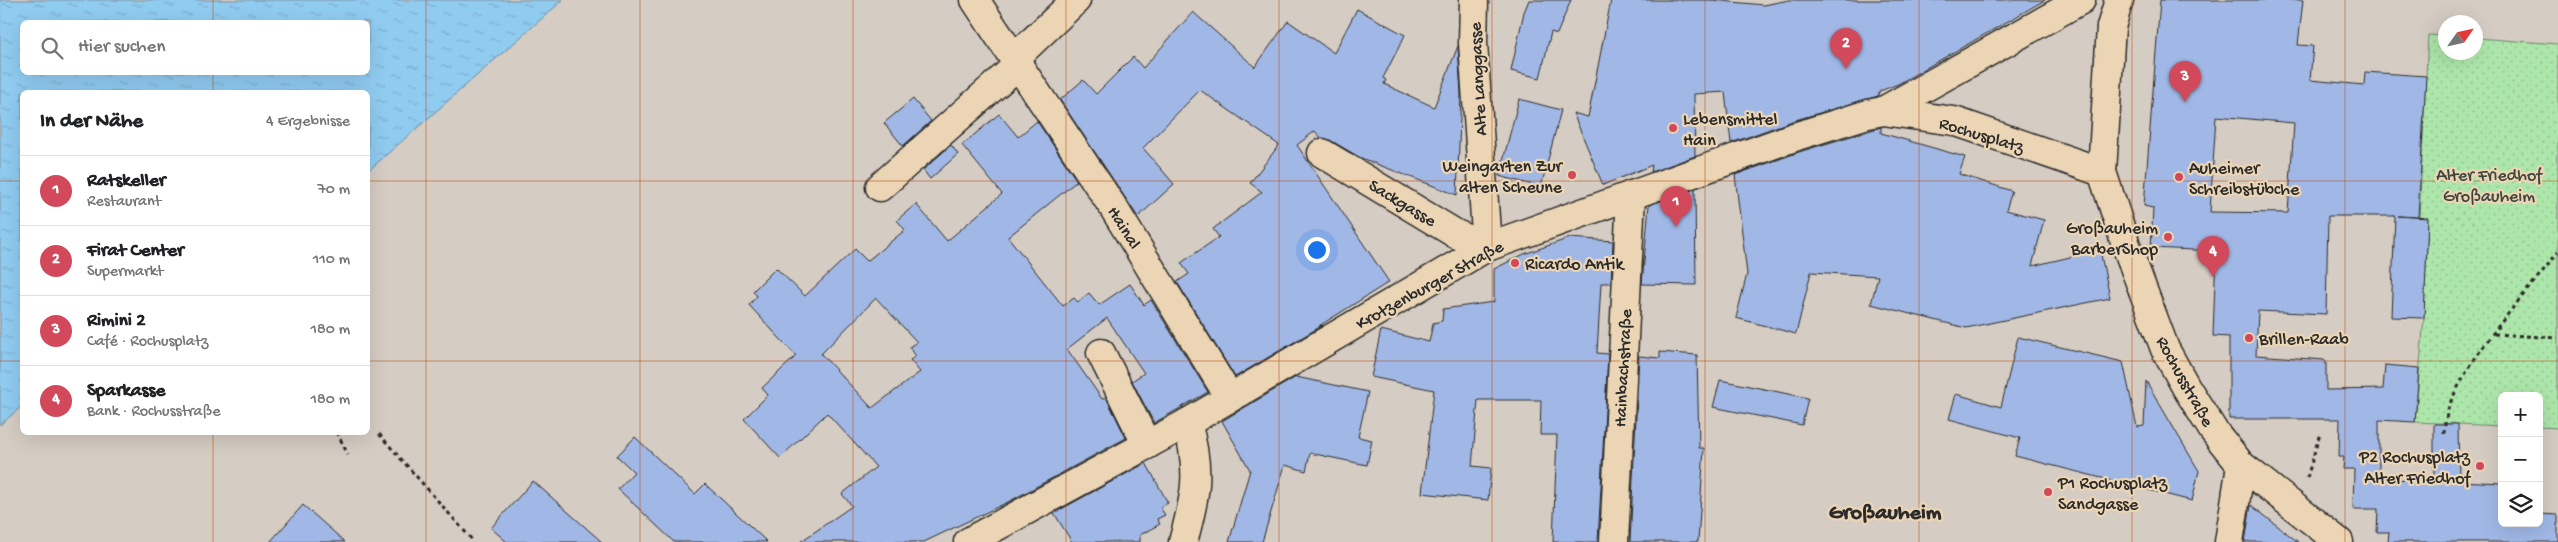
<!DOCTYPE html>
<html lang="de">
<head>
<meta charset="utf-8">
<style>
  body { margin:0; font-family:"Gochi Hand",sans-serif; background:#f6f6f6; color:#202124 }
  .controls { position:absolute; right:15px; bottom:15px; display:grid; overflow:hidden; border-radius:8px; box-shadow:0 5px 20px #0002 }
  .controls button { width:45px; height:45px; display:grid; place-items:center; padding:0; border:0; border-bottom:1px solid #e0e0e0; background:#fff; color:#202124; font:25px sans-serif }
  .compass { position:absolute; left:2438px; top:15px; width:45px; height:45px; border-radius:50%; background:#fff; box-shadow:0 5px 20px #0002; rotate:56deg }
  .you { position:absolute; left:1316px; top:249px; width:18px; height:18px; margin:-12px; border:4px solid #fff; border-radius:50%; background:#1a73e8; box-shadow:0 0 0 8px #1a73e833 }
  .badge { display:grid; place-items:center; width:32px; height:32px; border-radius:50%; background:#d1495b; color:#fff; font-size:16px; font-weight:700 }
  .pin { position:absolute; translate:-50% -41px; filter:drop-shadow(0 1px 2px #0008) }
  .pin::after { content:''; position:absolute; top:26px; width:18px; height:15px; background:inherit; clip-path:polygon(0 0,100% 0,50% 100%) }
  .list { margin:0; padding:0; list-style:none }
  h2 { display:flex; justify-content:space-between; align-items:center; height:65px; margin:0; padding:0 20px; font-size:21px }
  h2 small { font-size:16px; font-weight:400; color:#757577 }
  .list li { display:grid; grid-template-columns:32px 1fr auto; gap:15px; align-items:center; box-sizing:border-box; height:70px; padding:0 20px; border-top:1px solid #e0e0e0 }
  .list b { display:block; font-size:19px; white-space:nowrap }
  .list p { margin:0; font-size:16px; white-space:nowrap; color:#757577 }
  .list em { font-size:16px; font-style:normal; color:#757577 }
  .icon { flex:none; width:28px; height:28px; fill:none; stroke:currentColor; stroke-width:2; stroke-linecap:round; stroke-linejoin:round }
  .map { position:relative; flex:none; width:2558px; height:542px; overflow:hidden }
  .search { position:absolute; background:#fff; box-shadow:0 5px 20px #0002; left:20px; top:20px; width:350px; height:55px; display:flex; align-items:center; gap:12px; box-sizing:border-box; padding:0 18px; border-radius:8px; color:#757577; font-size:19px }
  .panel { position:absolute; background:#fff; box-shadow:0 5px 20px #0002; left:20px; top:90px; width:350px; height:345px; border-radius:8px }
  .map>svg:first-child { display:block }
</style>
</head>
<body>
<div class="map">
<svg width="2558" height="542" viewBox="0 0 2558 542">
  <defs>
    <pattern id="park-dots" width="8" height="8" patternUnits="userSpaceOnUse" patternTransform="scale(1.25)"><rect width="8" height="8" fill="#ade6aa"/><path d="M2 2h.1M6 6h.1" fill="none" stroke="#95c592" stroke-width="1.8" stroke-linecap="round"/></pattern>
    <pattern id="water-ripples" width="26" height="14" patternUnits="userSpaceOnUse" patternTransform="scale(1.25)"><rect width="26" height="14" fill="#90cbf0"/><path d="M2 4q2-2 4 0t4 0M15 11q2-2 4 0t4 0" fill="none" stroke="#7caece"/></pattern>
  </defs>
  <rect width="100%" height="100%" fill="#d5ccc3"/>
  <filter id="ink" filterUnits="userSpaceOnUse"><feTurbulence type="fractalNoise" baseFrequency=".02" numOctaves="2"/><feDisplacementMap in="SourceGraphic" scale="10" xChannelSelector="R" yChannelSelector="G"/><feConvolveMatrix kernelMatrix="1 2 1 2 8 2 1 2 1" color-interpolation-filters="sRGB"/></filter>
  <g filter="url(#ink)">
    <path fill="url(#park-dots)" stroke="#6c886a" d="M2428 35 2445 36 2446 52H2476V38L2558 44V428L2539 427V396H2502V426L2415 422 2424 318 2428 218 2419 217Z"/>
    <path fill="url(#water-ripples)" stroke="#688ba1" fill-rule="evenodd" d="M0 0H563L368 171V92H22V406L0 425ZM22 22H368V72H22Z"/>
    <g fill="#a1b8e6" stroke="#2b2b2b" fill-rule="evenodd">
      <path d="M1529 0H1571L1557 34 1551 32 1540 78 1511 71 1524 12Z"/>
      <path d="M1611 0H1711L1764 5 1789 0H2045L1898 84 1880 91 1878 96 1792 121 1731 143 1725 92 1694 94 1695 156 1651 172 1652 165 1603 185 1573 113 1588 117Z"/>
      <path d="M2160 0H2303L2298 45 2313 46 2310 80 2364 85 2365 72 2426 76 2418 217 2398 216 2428 218 2424 318 2391 317 2395 216H2328L2326 314 2258 311 2256 355 2324 360 2326 362V390L2383 389 2385 365 2419 368 2415 422 2379 420V479L2434 480V424H2458L2459 481 2502 483V523H2539V514L2558 515V542H2388L2389 532H2377L2378 509H2353L2354 469H2343L2344 457H2339L2340 419H2229V337L2213 336 2216 251 2151 248 2153 208 2144 206ZM2216 116 2294 123 2288 213 2210 212Z"/>
      <path d="M1357 9 1405 35 1383 78 1386 80 1384 84 1434 107 1458 46 1461 94 1457 195 1361 158 1330 140 1321 138 1315 131 1297 145 1389 282 1319 326 1323 325 1235 377 1177 282 1189 274 1181 263 1219 237 1213 229 1262 192 1250 183 1279 145 1200 90 1143 148 1174 184 1138 217 1060 100 1083 80 1096 94 1133 57 1143 68 1193 12 1255 67 1288 21 1334 53Z"/>
      <path d="M913 99 931 121 903 146 884 123Z"/>
      <path d="M1519 99 1561 110 1541 187 1499 176Z"/>
      <path d="M999 114 1018 137 1037 121 1077 181 1008 237 1063 306 1074 298 1078 302 1089 293 1099 305 1130 284 1144 305 1151 300 1208 392 1154 423 1132 381 1144 373 1107 318 1067 349 1102 399 1106 397 1126 438 1010 501 924 542H800L852 506 842 494 876 467 827 413 780 458 744 419 768 395 762 388 796 356 749 305 757 296 753 291 776 268 805 296 855 249 867 261 905 230 897 220 916 204 947 241 1002 194 962 145ZM876 298 917 342 909 347 916 356 910 360 920 372 872 408 821 354Z"/>
      <path d="M1881 127V133L1965 157 1959 174 2012 191 2006 210 2044 220 2032 266 2100 250 2110 298 1966 328 1871 304 1878 276 1811 272 1796 334 1736 318 1747 274 1735 175 1802 151Z"/>
      <path d="M951 145 958 154 930 179 923 170Z"/>
      <path d="M1695 189 1696 285 1642 284 1649 205Z"/>
      <path d="M1570 238 1613 241 1611 283H1601L1597 353 1608 354 1598 542H1553L1557 435H1540L1541 400H1478L1472 466 1491 468 1488 500 1422 493 1434 390 1371 377 1381 330 1429 342 1433 323 1442 321 1443 309 1494 302V269L1524 254Z"/>
      <path d="M2018 337 2123 362 2137 427 2144 426 2146 381 2199 471 2192 501 2015 456 2020 438 1949 419 1956 394 2001 407Z"/>
      <path d="M1660 352 1697 355 1699 448H1704L1698 542H1630L1639 356 1660 358Z"/>
      <path d="M1296 377 1368 392 1358 437 1372 440 1367 465 1310 453 1306 471 1285 465 1262 542H1229L1250 470 1222 421Z"/>
      <path d="M1720 380 1808 398 1802 425 1713 407Z"/>
      <path d="M635 437 695 494 705 484 767 542H674L618 489 634 472 617 456Z"/>
      <path d="M1146 463 1168 503 1160 507 1165 515 1157 519 1160 524 1140 535V542H1072L1054 513Z"/>
      <path d="M533 481 602 542H507L491 528Z"/>
      <path d="M303 505 345 542H270Z"/>
      <path d="M2251 505 2298 542H2245Z"/>
    </g>
    <g fill="none" stroke-linecap="round" stroke-linejoin="round">
      <defs>
        <g id="minor">
          <path d="M975 0 1113 207 1230 398"/>
          <path d="M1474 0 1473 43 1487 247"/>
          <path d="M2119 0 2111 27 2102 172 2126 245 2165 349 2186 387 2213 430 2241 465 2339 542"/>
          <path d="M1015 58 1076 0"/>
          <path d="M1883 111 2081 0"/>
          <path d="M1322 153 1456 234 1487 247"/>
          <path d="M880 187 1019 64"/>
          <path d="M1101 353 1147 445"/>
          <path d="M968 542 1187 423 1487 247 1797 136 1868 114 1883 111 1954 121 2102 172"/>
          <path d="M1183 542C1196 495 1201 471 1187 423"/>
          <path d="M1614 542 1631 195"/>
          <path d="M2229 542 2241 465"/>
        </g>
      </defs>
      <use href="#minor" stroke="#2b2b2b" stroke-width="31"/>
      <g stroke="#2b2b2b" stroke-width="3" stroke-dasharray="4 4" stroke-linecap="butt">
        <path d="M2494 334 2558 338"/>
        <path d="M337 432 348 455"/>
        <path d="M379 434 474 542"/>
        <path d="M2444 434C2445 423 2447 408 2453 397 2477 346 2523 297 2558 252"/>
        <path d="M2307 478 2320 433"/>
      </g>
      <use href="#minor" stroke="#ebd5b4" stroke-width="28"/>
    </g>
  </g>
  <path fill="none" stroke="#b94e14" stroke-width="1" stroke-opacity="0.55" d="M213 0V22M426 0V542M640 0V542M853 0V542M1066 0V542M1279 0V542M1492 0V542M1705 0V542M1919 0V542M2132 0V542M2345 0V542M213 72V92M0 181H22M368 181H2558M0 361H22M368 361H2558M213 432V542"/>
  <g fill="#d1495b" stroke="#ebd5b4" stroke-width="2">
    <circle cx="1673" cy="128" r="5"/>
    <circle cx="1572" cy="175" r="5"/>
    <circle cx="2179" cy="177" r="5"/>
    <circle cx="2168" cy="237" r="5"/>
    <circle cx="1515" cy="263" r="5"/>
    <circle cx="2249" cy="338" r="5"/>
    <circle cx="2480" cy="466" r="5"/>
    <circle cx="2048" cy="492" r="5"/>
  </g>
  <g text-anchor="middle" stroke-width="4.5" stroke-linejoin="round" paint-order="stroke">
    <g font-size="18" fill="#2b2b2b" stroke="#ebd5b4">
      <text transform="translate(1477 79) rotate(-93)" y="6">Alte Langgasse</text>
      <text transform="translate(1982 134) rotate(17)" y="6">Rochusplatz</text>
      <text transform="translate(1403 202) rotate(31)" y="6">Sackgasse</text>
      <text transform="translate(1125 227) rotate(58)" y="6">Hainal</text>
      <text transform="translate(1429 284) rotate(-29)" y="6">Krotzenburger Straße</text>
      <text transform="translate(1622 368) rotate(-87)" y="6">Hainbachstraße</text>
      <text transform="translate(2186 381) rotate(61)" y="6">Rochusstraße</text>
    </g>
    <g font-size="18" fill="#2b2b2b" stroke="#ebd5b4" text-anchor="start">
      <text x="1683" y="124">Lebensmittel<tspan x="1683" dy="21">Hain</tspan></text>
      <text x="1562" y="171" text-anchor="end">Weingarten Zur<tspan x="1562" dy="21">alten Scheune</tspan></text>
      <text x="2189" y="173">Auheimer<tspan x="2189" dy="21">Schreibstübche</tspan></text>
      <text x="2158" y="233" text-anchor="end">Großauheim<tspan x="2158" dy="21">BarberShop</tspan></text>
      <text x="1525" y="269">Ricardo Antik</text>
      <text x="2259" y="344">Brillen-Raab</text>
      <text x="2470" y="462" text-anchor="end">P2 Rochusplatz<tspan x="2470" dy="21">Alter Friedhof</tspan></text>
      <text x="2058" y="488">P1 Rochusplatz<tspan x="2058" dy="21">Sandgasse</tspan></text>
    </g>
    <g font-size="18" fill="#3e473e" stroke="#ebd5b4">
      <text x="2489" y="180">Alter Friedhof<tspan x="2489" dy="21">Großauheim</tspan></text>
    </g>
    <g font-size="22" font-weight="bold" fill="#2b2b2b" stroke="#ebd5b4">
      <text x="1885" y="518">Großauheim</text>
    </g>
  </g>
</svg>
<div class="controls">
<button>+</button>
<button>−</button>
<button><svg class="icon" aria-label="layers" viewBox="0 0 24 24"><path d="M12 4l9 5-9 5-9-5zM3 14l9 5 9-5"/></svg></button>
</div>
<svg class="compass" viewBox="-18 -18 36 36"><path d="M0-13l5 13h-10z" fill="#e53935"/><path d="M0 13l5-13h-10z" fill="#757577"/></svg>
<div class="you"></div>
<div class="pin badge" style="left:1676px;top:227px">1</div>
<div class="pin badge" style="left:1846px;top:69px">2</div>
<div class="pin badge" style="left:2185px;top:102px">3</div>
<div class="pin badge" style="left:2213px;top:277px">4</div>
<div class="search"><svg class="icon" aria-label="search" viewBox="0 0 24 24"><circle cx="10" cy="10" r="6"/><path d="M15 15l6 6"/></svg>Hier suchen</div>
<section class="panel">
<h2>In der Nähe<small>4 Ergebnisse</small></h2>
<ul class="list">
<li><span class="badge">1</span><div><b>Ratskeller</b><p>Restaurant</p></div><em>70 m</em></li>
<li><span class="badge">2</span><div><b>Firat Center</b><p>Supermarkt</p></div><em>110 m</em></li>
<li><span class="badge">3</span><div><b>Rimini 2</b><p>Café · Rochusplatz</p></div><em>180 m</em></li>
<li><span class="badge">4</span><div><b>Sparkasse</b><p>Bank · Rochusstraße</p></div><em>180 m</em></li>
</ul>
</section>
</div>
</body>
</html>
